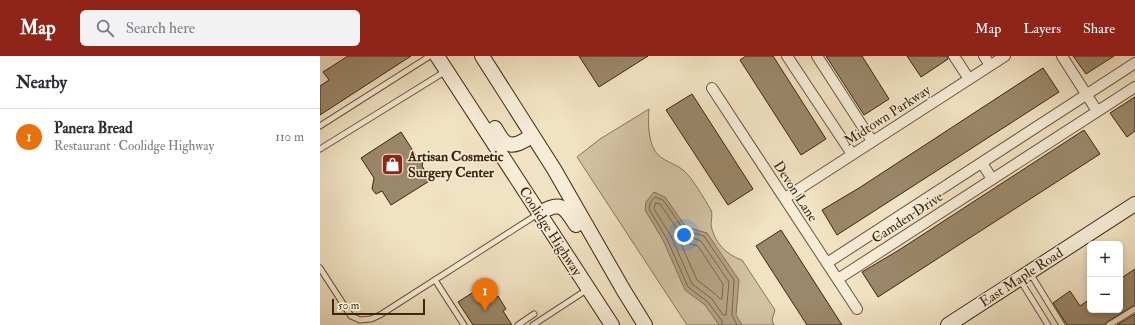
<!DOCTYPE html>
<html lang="en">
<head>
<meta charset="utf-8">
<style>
  body { margin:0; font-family:"IM FELL Double Pica",serif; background:#f2f2f3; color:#2b2b33 }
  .controls { position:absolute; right:12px; bottom:12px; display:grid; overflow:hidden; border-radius:6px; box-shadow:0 2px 6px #0003 }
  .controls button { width:36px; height:36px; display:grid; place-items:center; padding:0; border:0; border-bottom:1px solid #e1e1e2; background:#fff; color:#2b2b33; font:20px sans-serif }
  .scale { position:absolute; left:12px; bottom:10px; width:93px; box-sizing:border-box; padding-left:4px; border:2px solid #3e250b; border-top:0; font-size:11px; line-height:14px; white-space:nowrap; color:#3e250b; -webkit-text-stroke:3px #f6ecd8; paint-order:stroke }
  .you { position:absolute; left:364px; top:179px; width:14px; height:14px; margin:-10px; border:3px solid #fff; border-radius:50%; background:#1a73e8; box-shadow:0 0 0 6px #1a73e833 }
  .badge { display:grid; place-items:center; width:26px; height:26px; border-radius:50%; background:#8f2418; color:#fff; font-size:13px; font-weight:700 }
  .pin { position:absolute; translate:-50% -33px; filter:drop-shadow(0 1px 2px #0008) }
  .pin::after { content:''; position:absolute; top:21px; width:14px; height:12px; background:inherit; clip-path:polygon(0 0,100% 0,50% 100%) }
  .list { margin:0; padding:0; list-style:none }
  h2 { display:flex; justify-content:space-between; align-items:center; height:52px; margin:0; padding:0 16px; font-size:17px }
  h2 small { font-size:13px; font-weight:400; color:#7c7c81 }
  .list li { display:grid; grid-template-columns:26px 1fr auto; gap:12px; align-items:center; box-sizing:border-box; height:56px; padding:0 16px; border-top:1px solid #e1e1e2 }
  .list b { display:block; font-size:15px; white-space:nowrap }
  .list p { margin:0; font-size:13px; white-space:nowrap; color:#7c7c81 }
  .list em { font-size:13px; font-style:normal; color:#7c7c81 }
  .icon { flex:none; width:22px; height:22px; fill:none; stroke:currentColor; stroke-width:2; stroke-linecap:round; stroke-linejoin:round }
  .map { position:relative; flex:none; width:815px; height:269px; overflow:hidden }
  header { display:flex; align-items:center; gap:24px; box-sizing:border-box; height:56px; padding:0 20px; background:#8f2418; color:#fff }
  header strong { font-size:19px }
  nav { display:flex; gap:22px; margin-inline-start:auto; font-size:14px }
  .search { width:280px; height:36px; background:#f2f2f3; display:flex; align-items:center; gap:10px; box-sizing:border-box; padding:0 14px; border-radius:6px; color:#7c7c81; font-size:15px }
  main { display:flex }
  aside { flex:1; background:#fff }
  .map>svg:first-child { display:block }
</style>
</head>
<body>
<header>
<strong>Map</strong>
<div class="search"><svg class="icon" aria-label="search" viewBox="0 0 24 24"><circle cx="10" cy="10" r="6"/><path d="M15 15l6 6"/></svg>Search here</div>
<nav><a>Map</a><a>Layers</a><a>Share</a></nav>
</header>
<main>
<aside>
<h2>Nearby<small></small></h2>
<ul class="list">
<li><span class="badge" style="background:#e8710a">1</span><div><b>Panera Bread</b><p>Restaurant · Coolidge Highway</p></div><em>110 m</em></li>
</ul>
</aside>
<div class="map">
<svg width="815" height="269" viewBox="0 0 815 269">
  <rect width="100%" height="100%" fill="#f1e2c3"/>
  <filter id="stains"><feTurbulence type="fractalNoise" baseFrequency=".005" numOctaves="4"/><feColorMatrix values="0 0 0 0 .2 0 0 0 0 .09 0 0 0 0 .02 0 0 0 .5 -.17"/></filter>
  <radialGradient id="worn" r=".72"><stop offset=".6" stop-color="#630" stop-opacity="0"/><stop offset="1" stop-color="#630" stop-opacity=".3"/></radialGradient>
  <path fill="#d3c2a4" stroke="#887458" d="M329 53C328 67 328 83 335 95 341 105 355 107 363 114 372 121 385 144 391 154 393 159 391 164 391 169 394 186 406 199 422 204L455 254 452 264 454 269H367L257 101 280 83Z"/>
  <path fill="#b4a284" stroke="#857054" d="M334 136 345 141 366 171 387 177 419 224 416 259 422 269H399L385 249 365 234 343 184 325 154 326 146Z"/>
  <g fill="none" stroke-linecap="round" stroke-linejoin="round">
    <g stroke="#796448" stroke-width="1">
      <path d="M336 147 340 148 360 177 381 185 409 226 406 259H403L392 243 372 228 351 180 334 153Z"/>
      <path d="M361 186H363L378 190 403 228 402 243H400L395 238 377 224 361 188Z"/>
      <path d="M402 269V265L388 246 368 231 347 183 329 153 330 147 335 141 343 144 364 174 384 180 414 224 412 259 417 269"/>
    </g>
  </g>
  <g fill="#9b876b" stroke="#3e250b">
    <path d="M28 0H91L0 59V30L9 24 3 16Z"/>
    <path d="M259 0H328L279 31Z"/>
    <path d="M426 0H453L506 83 481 99 420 4Z"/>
    <path d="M506 0H542L569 43 544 59Z"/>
    <path d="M587 0H628V3L601 21Z"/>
    <path d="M753 0H794L766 18Z"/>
    <path d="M723 12 739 36 517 179 502 154 539 132Z"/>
    <path d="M372 38 433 133 408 149 346 54Z"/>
    <path d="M815 41V75L807 81 790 57Z"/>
    <path d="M764 74 780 98 558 241 542 216 579 194Z"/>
    <path d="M81 76 97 101 104 102 102 110 111 124 71 149 62 135 56 138 52 133 54 122 41 102Z"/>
    <path d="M461 174 522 269H487L436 190Z"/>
    <path d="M815 213V249L787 266 785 269H747L733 247 750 235 760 250 770 243V254H800V223Z"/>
    <path d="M166 228 175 242 178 240 186 253 183 255 192 269H153L138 246Z"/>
    <path d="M815 258V269H797Z"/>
  </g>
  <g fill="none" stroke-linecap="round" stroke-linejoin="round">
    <defs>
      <g id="service">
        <path d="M0 70 110 0"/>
        <path d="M0 93 126 15"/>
        <path d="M0 212 31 260 40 264 51 263 60 259 218 158"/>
        <path d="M710 217 742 269"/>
        <path d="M115 224 144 269"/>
        <path d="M700 224 728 269"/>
        <path d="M198 269 214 258"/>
        <path d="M213 269 268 233"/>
        <path d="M789 269 815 253"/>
      </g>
      <g id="minor">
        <path d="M467 0 532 98"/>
        <path d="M497 0 552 85"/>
        <path d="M634 0 649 23"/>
        <path d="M664 0 670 9"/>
        <path d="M742 0 777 55"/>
        <path d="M392 32 537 253"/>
        <path d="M662 107 672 123"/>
        <path d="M465 142 685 0"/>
        <path d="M507 207 815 7"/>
        <path d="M518 223 815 31"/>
      </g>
      <g id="secondary">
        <path d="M117 0 292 269"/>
        <path d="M162 0 234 113 304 235 325 269"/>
        <path d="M175 72C178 77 181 83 185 86 193 93 206 84 212 79"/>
        <path d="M219 157C241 145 244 150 256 169"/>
        <path d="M628 269 815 148"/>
      </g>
    </defs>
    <use href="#service" stroke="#6b5439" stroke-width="7"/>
    <use href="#minor" stroke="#6b5439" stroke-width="12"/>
    <use href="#secondary" stroke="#3e250b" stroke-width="16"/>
    <use href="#service" stroke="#f6ecd8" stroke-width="5"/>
    <use href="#minor" stroke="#f6ecd8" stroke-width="10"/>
    <use href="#secondary" stroke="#f6ecd8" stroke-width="14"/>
  </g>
  <defs>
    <symbol id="shop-square" viewBox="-11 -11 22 22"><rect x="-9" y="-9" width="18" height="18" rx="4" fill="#8f2418" stroke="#f6ecd8"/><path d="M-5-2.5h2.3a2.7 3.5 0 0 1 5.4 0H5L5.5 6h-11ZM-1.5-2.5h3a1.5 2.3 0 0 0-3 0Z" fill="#fff"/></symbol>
  </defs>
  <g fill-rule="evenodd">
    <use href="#shop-square" x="60" y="96" width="25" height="25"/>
  </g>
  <g text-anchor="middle" stroke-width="3" stroke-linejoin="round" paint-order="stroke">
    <g font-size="14" fill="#3e250b" stroke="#f6ecd8">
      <text transform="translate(567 59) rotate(-33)" y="5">Midtown Parkway</text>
      <text transform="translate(476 135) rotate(57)" y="5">Devon Lane</text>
      <text transform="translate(587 161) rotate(-33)" y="5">Camden Drive</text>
      <text transform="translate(231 175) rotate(57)" y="5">Coolidge Highway</text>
      <text transform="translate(701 221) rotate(-33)" y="5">East Maple Road</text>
    </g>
    <g font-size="14" font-weight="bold" fill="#3e250b" stroke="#f6ecd8" text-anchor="start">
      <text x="88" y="105">Artisan Cosmetic<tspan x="88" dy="16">Surgery Center</tspan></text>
    </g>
  </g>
  <rect width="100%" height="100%" filter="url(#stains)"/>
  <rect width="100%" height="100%" fill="url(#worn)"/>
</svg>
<div class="controls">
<button>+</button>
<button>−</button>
</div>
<div class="scale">50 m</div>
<div class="you"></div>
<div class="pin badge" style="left:165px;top:255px;background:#e8710a">1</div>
</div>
</main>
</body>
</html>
